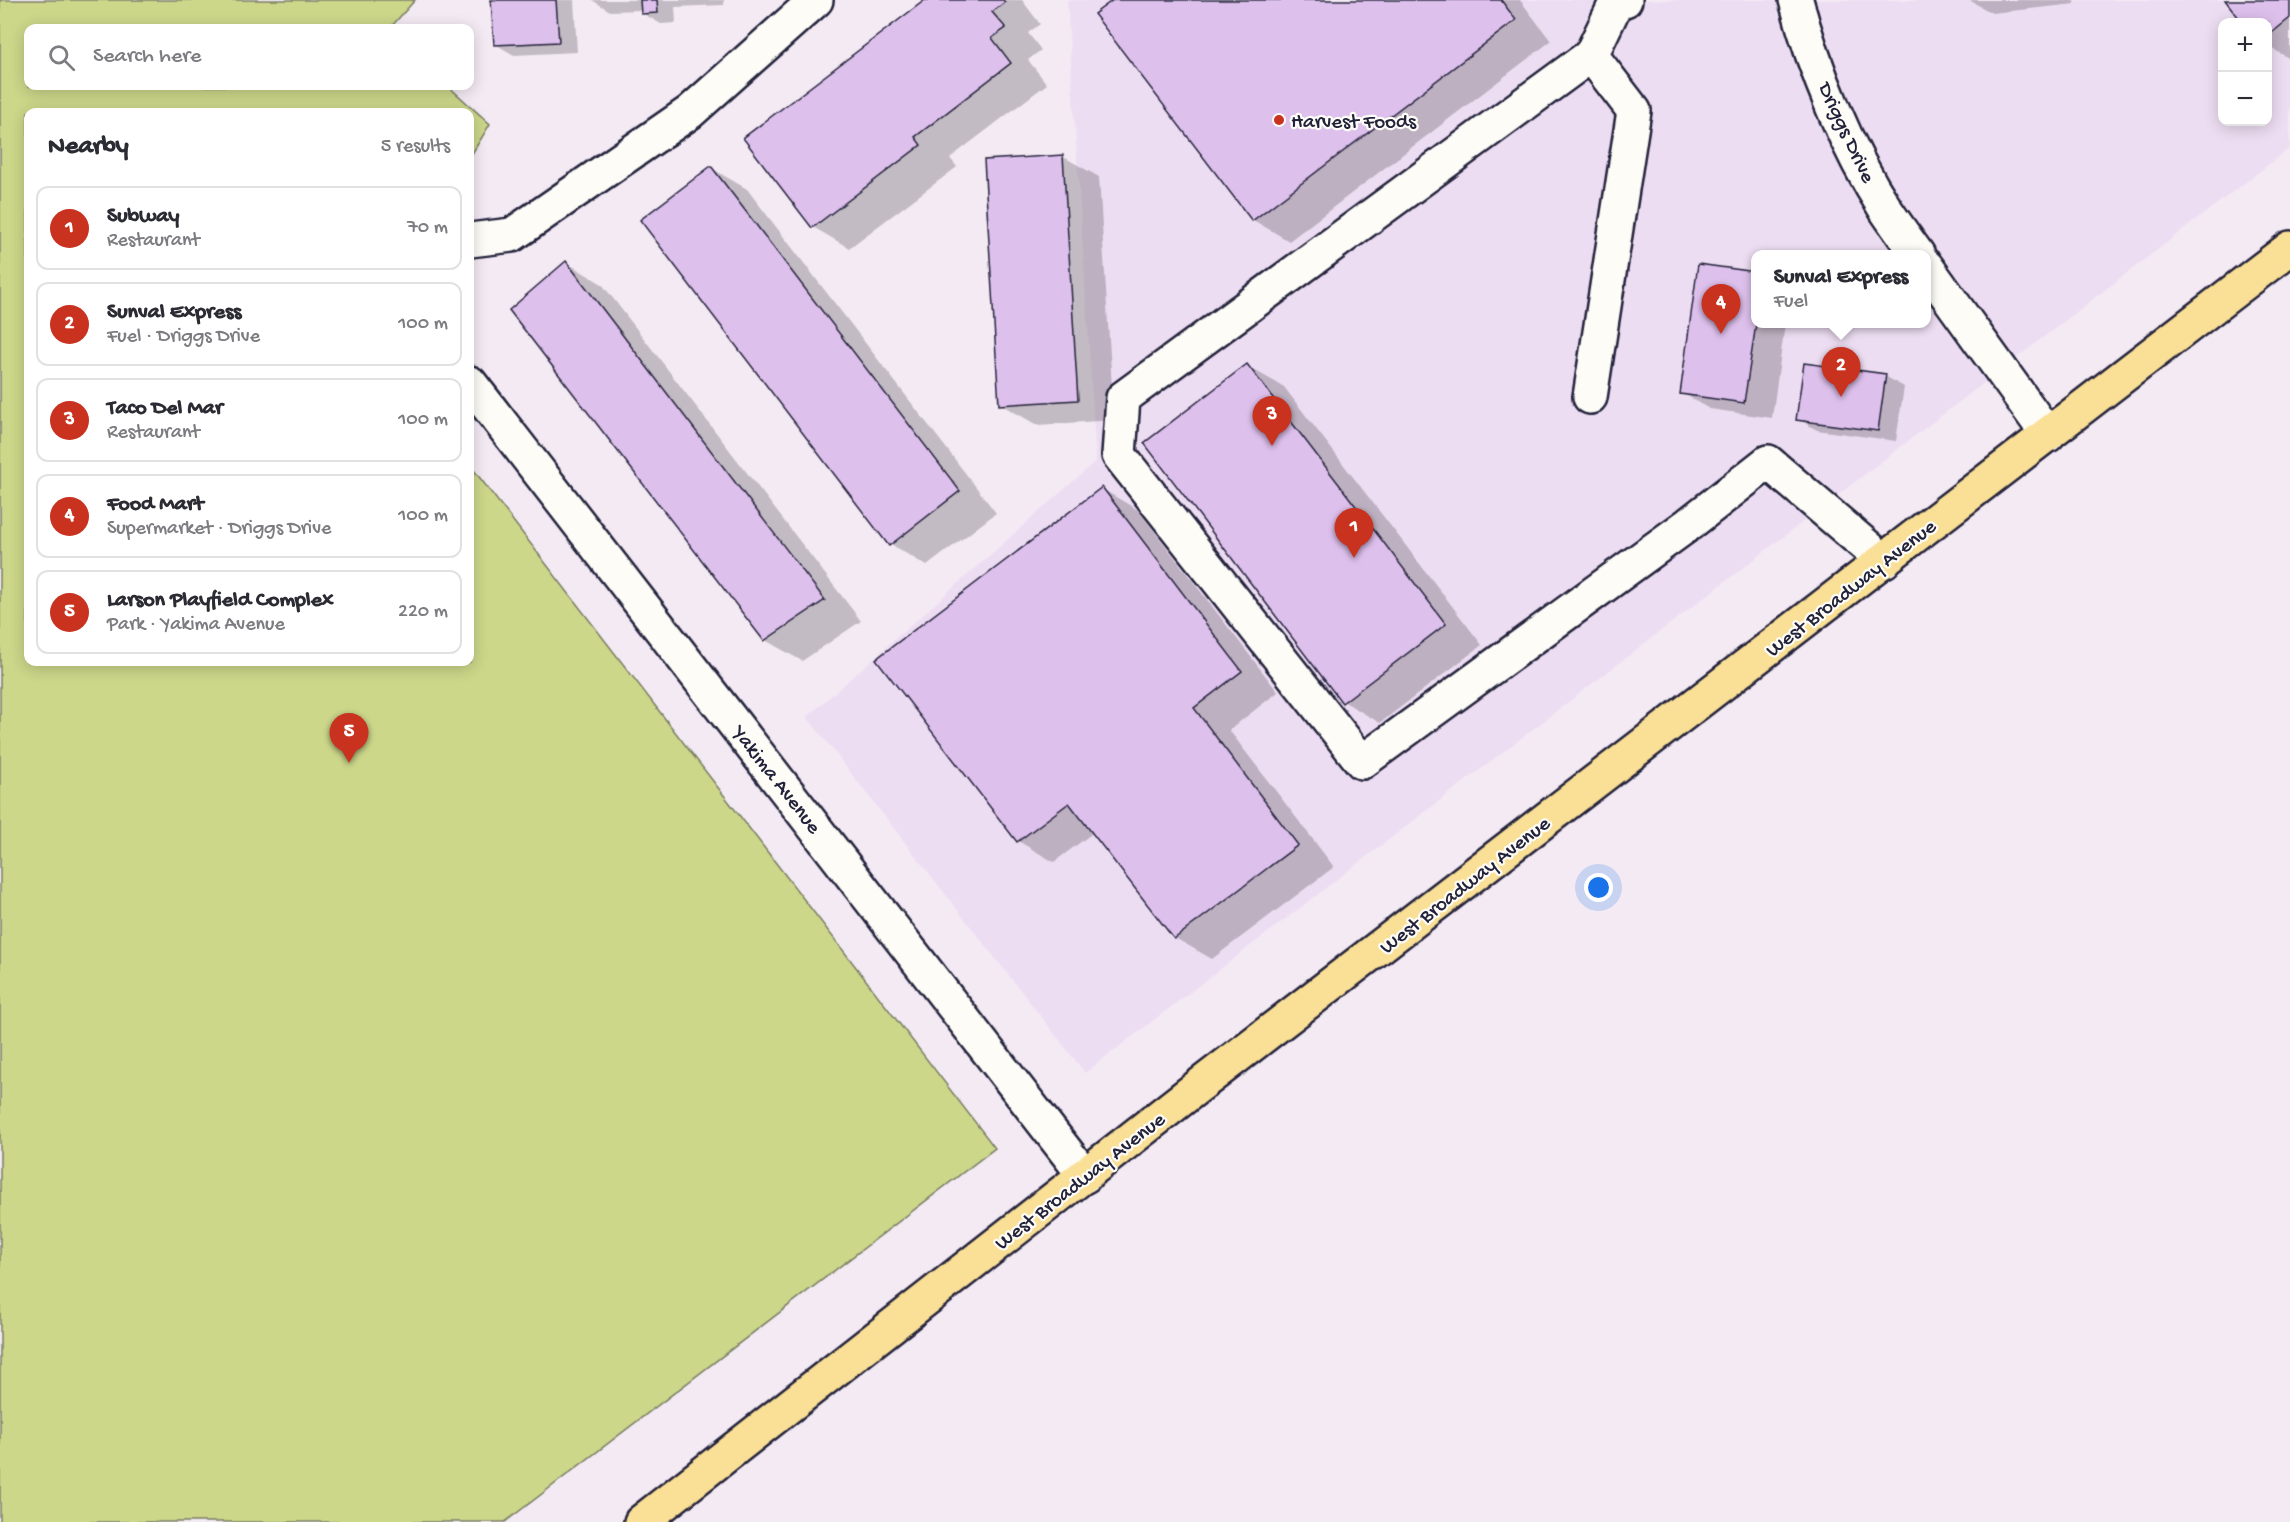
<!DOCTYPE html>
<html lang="en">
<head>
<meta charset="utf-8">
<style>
  body { margin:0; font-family:"Gochi Hand",sans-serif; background:#f7f7f7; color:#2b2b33 }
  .controls { position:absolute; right:18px; top:18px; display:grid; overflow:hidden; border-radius:12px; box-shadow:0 3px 15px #0003 }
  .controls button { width:54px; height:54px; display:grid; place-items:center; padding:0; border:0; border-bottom:2px solid #e1e1e2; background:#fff; color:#2b2b33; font:30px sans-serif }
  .you { position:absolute; left:1599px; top:888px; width:21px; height:21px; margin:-15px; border:4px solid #fff; border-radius:50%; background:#1a73e8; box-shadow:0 0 0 9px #1a73e833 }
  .badge { display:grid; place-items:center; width:39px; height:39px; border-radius:50%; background:#c8321e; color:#fff; font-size:20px; font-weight:700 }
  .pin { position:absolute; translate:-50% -50px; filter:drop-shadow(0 2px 3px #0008) }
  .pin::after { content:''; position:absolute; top:32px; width:21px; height:18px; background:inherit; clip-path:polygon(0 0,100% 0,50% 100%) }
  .popup { position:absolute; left:1751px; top:250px; width:180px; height:78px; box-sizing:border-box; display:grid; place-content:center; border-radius:12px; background:#fff; filter:drop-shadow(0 2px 4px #0005); font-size:20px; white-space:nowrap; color:#7c7c81 }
  .popup b { font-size:22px; color:#2b2b33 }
  .popup::after { content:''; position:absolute; left:50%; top:100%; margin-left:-12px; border:12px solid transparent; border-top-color:#fff }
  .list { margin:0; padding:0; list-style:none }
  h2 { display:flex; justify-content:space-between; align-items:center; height:78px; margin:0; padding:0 24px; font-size:26px }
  h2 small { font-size:20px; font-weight:400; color:#7c7c81 }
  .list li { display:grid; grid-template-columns:39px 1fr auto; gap:18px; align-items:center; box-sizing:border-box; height:84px; margin:0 12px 12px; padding:0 12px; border:2px solid #e1e1e2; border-radius:12px }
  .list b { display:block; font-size:22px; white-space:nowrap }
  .list p { margin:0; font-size:20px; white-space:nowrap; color:#7c7c81 }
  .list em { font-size:20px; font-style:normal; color:#7c7c81 }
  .icon { flex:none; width:33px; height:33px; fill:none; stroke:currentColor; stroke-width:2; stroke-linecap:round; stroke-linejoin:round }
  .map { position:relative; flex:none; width:2290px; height:1522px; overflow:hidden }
  .search { position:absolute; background:#fff; box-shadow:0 3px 15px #0003; left:24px; top:24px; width:450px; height:66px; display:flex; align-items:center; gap:15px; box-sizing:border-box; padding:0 21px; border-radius:12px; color:#7c7c81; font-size:22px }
  .panel { position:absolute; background:#fff; box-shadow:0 3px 15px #0003; left:24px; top:108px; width:450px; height:558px; border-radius:12px }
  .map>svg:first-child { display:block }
</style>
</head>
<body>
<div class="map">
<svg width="2290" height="1522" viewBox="0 0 2290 1522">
  <rect width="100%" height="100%" fill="#f4eaf4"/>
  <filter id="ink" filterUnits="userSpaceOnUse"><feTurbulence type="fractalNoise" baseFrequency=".0167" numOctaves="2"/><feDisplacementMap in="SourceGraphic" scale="12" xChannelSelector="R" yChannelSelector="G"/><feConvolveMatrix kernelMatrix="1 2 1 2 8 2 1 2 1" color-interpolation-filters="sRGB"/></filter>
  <g filter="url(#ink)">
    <path fill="#edddf2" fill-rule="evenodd" d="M1067 0H2290V148L1085 1073 807 717 1096 461ZM2222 22H2268V122H2222ZM1756 255H1926V324H1756Z"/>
    <path fill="#ccd78a" stroke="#777c62" stroke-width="1.5" d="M0 0H415L390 28H28V86H448L490 124 470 157V112H28V662H470V465L995 1148 505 1522H0Z"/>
    <g fill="#0003">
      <path d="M493 0H574L577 52 514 55 495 44Z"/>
      <path d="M592 0H724V5L675 7 676 23 661 24 642 13V10L610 11Z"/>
      <path d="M928 0H1022L1040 24 1028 33 1041 50 1028 60 1047 84 950 158 957 167 849 248 813 227Z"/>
      <path d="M1115 0H1520L1551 41 1289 241 1253 220Z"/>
      <path d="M1969 0H2074L2075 4 1992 13Z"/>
      <path d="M2226 0H2290V59L2268 46V22H2244Z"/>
      <path d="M1062 156 1099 177 1114 420 1037 425 1000 404Z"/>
      <path d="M711 168 747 189 996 513 927 566 890 544Z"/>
      <path d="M566 262 602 284 861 621 802 661 765 640Z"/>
      <path d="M1756 324H1785L1772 418 1710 409 1682 393Z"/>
      <path d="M1247 366 1284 387 1482 645 1380 723 1343 701Z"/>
      <path d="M1885 376 1904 387 1896 441 1817 430 1798 419Z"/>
      <path d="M1102 489 1138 510 1278 692 1229 730 1334 867 1212 959 1175 938 1094 832 1054 862 1018 841Z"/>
    </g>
    <g fill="#dec0ed" stroke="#22223b" stroke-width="1.5">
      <path d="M491 0H556L559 42 494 45Z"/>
      <path d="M640 0H657L658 13 641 14Z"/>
      <path d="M925 0H1003L1005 2 992 12 1006 28 992 38 1011 63 915 137 921 145 812 228 743 138Z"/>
      <path d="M1113 0H1501L1516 20 1252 221 1094 14Z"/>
      <path d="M2225 0H2290V18L2268 36V22H2242Z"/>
      <path d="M1063 155 1078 400 999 405 984 160Z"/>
      <path d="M711 166 960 491 889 546 640 220Z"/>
      <path d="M566 261 825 600 764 641 509 310Z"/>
      <path d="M1698 264 1756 272V324L1744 403 1680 394Z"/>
      <path d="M1804 363 1886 374 1878 431 1796 420Z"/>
      <path d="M1247 364 1446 624 1342 703 1144 443Z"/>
      <path d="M1102 487 1242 671 1194 708 1298 845 1174 939 1069 803 1017 842 876 659Z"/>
    </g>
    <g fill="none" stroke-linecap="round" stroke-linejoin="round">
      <defs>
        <g id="minor">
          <path d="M1625 0 1617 1 1591 55 1123 398 1119 455 1362 762 1689 524 1768 462 1884 561"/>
          <path d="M1796 0C1814 70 1847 149 1886 210 1896 225 1907 240 1918 255"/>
          <path d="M470 240 512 235 690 112 816 0"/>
          <path d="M1926 266 2048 435"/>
          <path d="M470 383 1085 1176"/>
          <path d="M1590 397 1634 111 1591 55"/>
        </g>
        <path id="major" d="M641 1522 1196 1088 2290 248"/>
      </defs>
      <use href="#minor" stroke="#22223b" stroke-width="38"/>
      <use href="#major" stroke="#22223b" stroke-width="38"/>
      <use href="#minor" stroke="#fdfcf7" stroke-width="33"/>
      <use href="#major" stroke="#fadf96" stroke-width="33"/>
    </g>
  </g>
  <circle fill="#c8321e" stroke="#fdfcf7" stroke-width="2" cx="1279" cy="120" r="6"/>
  <g text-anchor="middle" stroke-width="4.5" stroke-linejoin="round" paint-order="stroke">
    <g font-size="21" fill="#22223b" stroke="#fdfcf7" text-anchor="start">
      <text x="1291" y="127">Harvest Foods</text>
    </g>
    <g font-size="21" fill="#22223b" stroke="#fdfcf7">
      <text transform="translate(1848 132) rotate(65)" y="7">Driggs Drive</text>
      <text transform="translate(1850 587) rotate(-38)" y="7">West Broadway Avenue</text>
      <text transform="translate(778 779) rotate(52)" y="7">Yakima Avenue</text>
      <text transform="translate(1464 884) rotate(-38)" y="7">West Broadway Avenue</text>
      <text transform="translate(1079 1180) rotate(-38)" y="7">West Broadway Avenue</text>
    </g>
  </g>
</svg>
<div class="controls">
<button>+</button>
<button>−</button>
</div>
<div class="you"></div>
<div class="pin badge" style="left:1354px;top:558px">1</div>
<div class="pin badge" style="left:1841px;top:397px">2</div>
<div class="popup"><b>Sunval Express</b>Fuel</div>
<div class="pin badge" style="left:1272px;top:446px">3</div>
<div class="pin badge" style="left:1721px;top:334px">4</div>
<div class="pin badge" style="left:349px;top:763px">5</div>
<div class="search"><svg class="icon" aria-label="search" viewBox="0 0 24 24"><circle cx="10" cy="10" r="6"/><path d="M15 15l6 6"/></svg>Search here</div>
<section class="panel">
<h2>Nearby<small>5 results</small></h2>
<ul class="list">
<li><span class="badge">1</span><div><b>Subway</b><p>Restaurant</p></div><em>70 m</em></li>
<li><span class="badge">2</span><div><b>Sunval Express</b><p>Fuel · Driggs Drive</p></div><em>100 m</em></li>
<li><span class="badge">3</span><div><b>Taco Del Mar</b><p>Restaurant</p></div><em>100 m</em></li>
<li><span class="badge">4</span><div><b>Food Mart</b><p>Supermarket · Driggs Drive</p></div><em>100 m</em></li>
<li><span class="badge">5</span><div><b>Larson Playfield Complex</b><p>Park · Yakima Avenue</p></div><em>220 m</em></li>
</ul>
</section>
</div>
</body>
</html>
